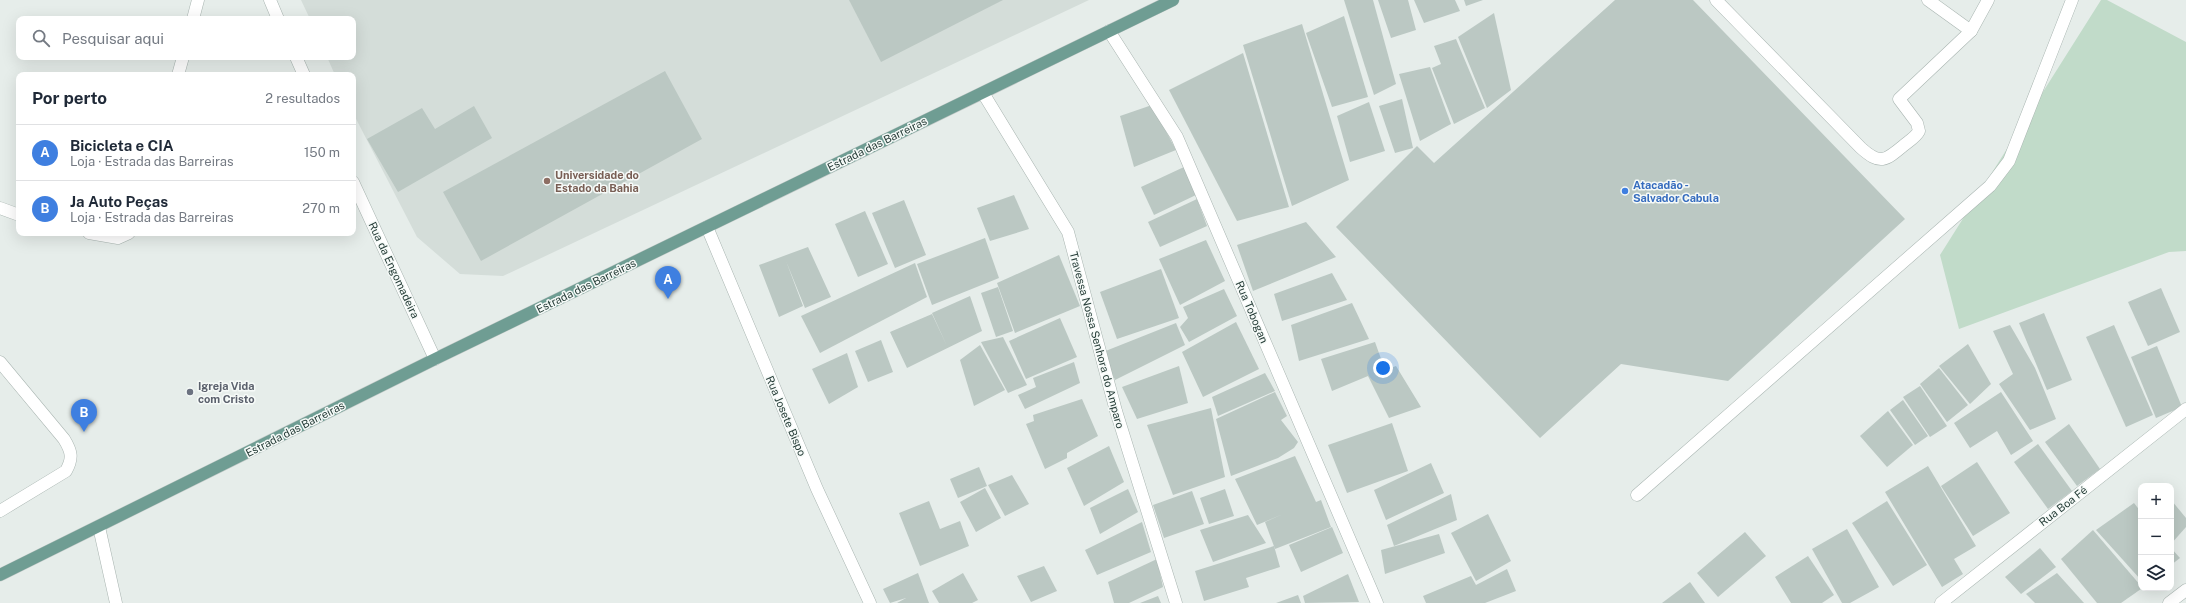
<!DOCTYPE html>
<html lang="pt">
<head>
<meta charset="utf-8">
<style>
  body { margin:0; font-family:"Public Sans",sans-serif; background:#f2f2f3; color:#1f2937 }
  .controls { position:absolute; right:12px; bottom:12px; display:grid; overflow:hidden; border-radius:8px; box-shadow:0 4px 16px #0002 }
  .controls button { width:36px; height:36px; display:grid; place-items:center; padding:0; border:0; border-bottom:1px solid #e0e1e3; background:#fff; color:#1f2937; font:20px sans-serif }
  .you { position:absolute; left:1383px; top:368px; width:14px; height:14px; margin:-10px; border:3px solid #fff; border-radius:50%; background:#1a73e8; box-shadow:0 0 0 6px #1a73e833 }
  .badge { display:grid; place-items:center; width:26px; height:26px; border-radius:50%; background:#111827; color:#fff; font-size:13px; font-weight:700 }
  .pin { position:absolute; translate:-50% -33px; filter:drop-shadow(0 1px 2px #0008) }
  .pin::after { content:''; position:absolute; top:21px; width:14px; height:12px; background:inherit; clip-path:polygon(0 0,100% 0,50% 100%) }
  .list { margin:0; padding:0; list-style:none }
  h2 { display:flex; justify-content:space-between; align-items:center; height:52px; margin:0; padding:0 16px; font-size:17px }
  h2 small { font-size:13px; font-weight:400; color:#747a83 }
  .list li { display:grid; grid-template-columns:26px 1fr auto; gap:12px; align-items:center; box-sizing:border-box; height:56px; padding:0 16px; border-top:1px solid #e0e1e3 }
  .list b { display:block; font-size:15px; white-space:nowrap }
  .list p { margin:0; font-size:13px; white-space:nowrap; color:#747a83 }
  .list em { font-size:13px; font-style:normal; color:#747a83 }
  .icon { flex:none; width:22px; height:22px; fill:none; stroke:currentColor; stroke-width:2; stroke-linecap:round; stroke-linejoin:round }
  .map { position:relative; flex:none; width:2186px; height:603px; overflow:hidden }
  .search { position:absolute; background:#fff; box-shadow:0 4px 16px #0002; left:16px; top:16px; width:340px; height:44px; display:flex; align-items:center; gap:10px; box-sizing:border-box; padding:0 14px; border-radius:8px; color:#747a83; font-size:15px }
  .panel { position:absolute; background:#fff; box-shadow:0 4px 16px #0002; left:16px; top:72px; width:340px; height:164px; border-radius:8px }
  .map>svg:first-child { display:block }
</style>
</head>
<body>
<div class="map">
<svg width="2186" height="603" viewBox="0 0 2186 603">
  <rect width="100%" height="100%" fill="#e6edea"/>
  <path fill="#d4ddd9" d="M301 0H1089L503 276 460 274 417 237 353 113V75H335L327 57H353V19H310Z"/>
  <path fill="#c1dbc9" d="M2101 0H2107L2186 42V251L2169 252 1959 329 1940 255Z"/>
  <g fill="#bbc8c3">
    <path d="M849 0H1003L881 62Z"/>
    <path d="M1344 0H1373L1396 84 1374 95Z"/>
    <path d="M1378 0H1408L1416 30 1391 38Z"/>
    <path d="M1414 0H1455L1460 11 1424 23Z"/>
    <path d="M1464 0H1483L1466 6Z"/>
    <path d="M1615 0H1693L1905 219 1728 381 1621 364 1540 438 1336 227 1417 146 1434 163Z"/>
    <path d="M1494 13 1511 90 1487 108 1458 37Z"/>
    <path d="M1344 16 1368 97 1332 107 1306 33Z"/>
    <path d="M1302 24 1349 180 1292 206 1243 45Z"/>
    <path d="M1456 39 1485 108 1454 124 1432 68 1441 64 1434 46Z"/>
    <path d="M1243 53 1289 207 1237 221 1169 90Z"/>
    <path d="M1430 67 1451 124 1420 141 1399 74Z"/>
    <path d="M665 71 702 139 481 261 443 192Z"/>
    <path d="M1402 99 1413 148 1395 153 1379 106Z"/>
    <path d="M1369 102 1385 151 1350 162 1337 116Z"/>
    <path d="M1152 105 1176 150 1134 167 1120 116Z"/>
    <path d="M474 106 492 138 398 192 367 139 422 108 435 129Z"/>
    <path d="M1184 167 1196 195 1154 215 1141 187Z"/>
    <path d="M1014 195 1029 229 990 241 977 208Z"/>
    <path d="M1197 199 1207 226 1160 247 1148 222Z"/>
    <path d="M904 200 926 255 895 268 872 213Z"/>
    <path d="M865 211 888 264 858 277 835 224Z"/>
    <path d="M1306 222 1336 257 1253 291 1237 245Z"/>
    <path d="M985 238 999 278 932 305 917 264Z"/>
    <path d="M1206 240 1225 281 1180 305 1159 259Z"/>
    <path d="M808 247 831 297 805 308 786 261 803 306 779 317 759 265Z"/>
    <path d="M1059 255 1080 306 1015 333 997 283Z"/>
    <path d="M915 263 927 297 820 353 801 316Z"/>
    <path d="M1161 269 1179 318 1117 339 1100 292Z"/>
    <path d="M1332 273 1347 300 1282 321 1274 294Z"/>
    <path d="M998 287 1013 331 996 337 981 293Z"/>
    <path d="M2161 288 2180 332 2148 346 2128 302Z"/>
    <path d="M1224 289 1237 316 1189 342 1180 327 1188 318 1183 307Z"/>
    <path d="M970 296 982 331 907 368 890 332 932 314 947 346 932 313Z"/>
    <path d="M1352 303 1369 339 1299 361 1291 325Z"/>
    <path d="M2044 313 2072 380 2047 390 2019 323Z"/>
    <path d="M1060 318 1077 357 1026 379 1009 341Z"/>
    <path d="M1236 322 1259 369 1203 397 1182 352Z"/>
    <path d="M1176 323 1185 345 1115 380 1103 352Z"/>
    <path d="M2010 325 2035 368 2056 419 2030 430 1999 384 2013 374 1993 331Z"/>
    <path d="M2114 325 2153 415 2126 427 2086 337Z"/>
    <path d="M1003 337 1027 385 1008 393 981 342Z"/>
    <path d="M881 340 893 372 868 382 855 351Z"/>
    <path d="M1375 342 1385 370 1396 366 1421 407 1389 418 1368 376 1332 391 1321 359Z"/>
    <path d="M1968 344 1991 384 1970 404 1939 366Z"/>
    <path d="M980 345 1005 390 974 406 960 360Z"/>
    <path d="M2157 346 2182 407 2156 418 2131 357Z"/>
    <path d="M847 353 858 387 829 404 812 369Z"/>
    <path d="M1074 362 1080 383 1025 409 1018 395 1036 387 1033 378Z"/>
    <path d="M1179 366 1188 403 1137 419 1122 387Z"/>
    <path d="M1939 368 1968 405 1947 422 1920 384Z"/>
    <path d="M1265 373 1275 391 1218 416 1212 397Z"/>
    <path d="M1920 386 1947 426 1930 437 1903 397Z"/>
    <path d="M1275 392 1287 416 1281 420 1298 442 1294 448 1278 458 1231 476 1216 419Z"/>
    <path d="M2001 392 2033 441 2011 455 1997 431 1970 448 1954 423Z"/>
    <path d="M1082 399 1098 436 1067 453V458L1045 469 1026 424 1034 421 1033 415Z"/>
    <path d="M1903 400 1928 436 1915 445 1890 410Z"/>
    <path d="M1211 408 1225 477 1173 495 1147 425Z"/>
    <path d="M1888 411 1913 445 1887 467 1860 436Z"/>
    <path d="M1392 423 1408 471 1347 493 1328 445Z"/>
    <path d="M2069 424 2100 469 2077 486 2045 442Z"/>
    <path d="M2038 444 2072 491 2048 509 2014 462Z"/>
    <path d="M1109 446 1124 482 1084 506 1067 468Z"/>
    <path d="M1295 456 1316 502 1321 500 1331 527 1275 549 1265 522 1283 514 1257 525 1235 479Z"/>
    <path d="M1977 462 2010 513 1973 536 1941 486Z"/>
    <path d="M1431 463 1444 493 1386 520 1374 490Z"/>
    <path d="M1928 466 1976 546 1954 559 1963 574 1942 587 1885 492Z"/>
    <path d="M979 467 987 486 958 498 950 479Z"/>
    <path d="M1012 475 1029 504 1005 516 988 485Z"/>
    <path d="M985 488 1001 518 976 532 960 502Z"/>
    <path d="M1128 489 1138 512 1100 534 1090 508Z"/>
    <path d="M1225 489 1234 516 1209 524 1200 498Z"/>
    <path d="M1192 491 1204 524 1164 538 1153 505Z"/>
    <path d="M1451 494 1457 520 1394 546 1387 525Z"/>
    <path d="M929 501 940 529 960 521 969 546 920 566 899 513Z"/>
    <path d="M1887 501 1927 565 1893 586 1852 523Z"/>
    <path d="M2172 501 2186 518V527L2171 544Z"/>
    <path d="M2134 503 2141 512V580L2096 530Z"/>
    <path d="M1488 514 1511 561 1476 581 1451 533Z"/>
    <path d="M1248 515 1266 543 1213 562 1200 530Z"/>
    <path d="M1142 522 1151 552 1097 575 1085 550Z"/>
    <path d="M1332 527 1343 553 1301 572 1289 545Z"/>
    <path d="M1847 529 1879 587 1850 603H1842L1812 549Z"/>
    <path d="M2093 530 2141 586V589L2121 603H2097L2061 559Z"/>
    <path d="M1745 532 1766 556 1718 597 1697 573Z"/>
    <path d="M1439 534 1445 553 1385 574 1381 550Z"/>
    <path d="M1274 546 1280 567 1246 578 1249 587 1204 601 1195 571Z"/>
    <path d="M2040 548 2056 567 2021 594 2005 577Z"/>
    <path d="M2171 548 2180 558 2171 565Z"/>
    <path d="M1808 556 1834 595 1822 603H1791L1775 577Z"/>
    <path d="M1157 559 1163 587 1129 603H1114L1108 582Z"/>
    <path d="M1044 566 1057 591 1031 602 1017 576Z"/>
    <path d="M1507 569 1516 591 1485 603H1426L1423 596 1471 576 1476 585Z"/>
    <path d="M918 573 929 603H897L906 598 890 603 883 589Z"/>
    <path d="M963 573 978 600 972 603H939L932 591Z"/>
    <path d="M2057 573 2084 603H2035L2026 594Z"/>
    <path d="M1348 574 1359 602 1305 603 1303 596Z"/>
    <path d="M1690 582 1705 603H1662Z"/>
    <path d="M1298 595 1301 603H1276Z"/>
    <path d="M1158 596 1161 603H1140Z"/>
  </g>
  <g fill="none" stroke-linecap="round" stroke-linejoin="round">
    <defs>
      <g id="minor">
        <path d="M270 0 278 19"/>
        <path d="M1716 0 1861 148C1880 165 1885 161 1903 146 1909 141 1916 137 1919 131L1917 123 1899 99 1971 31 1988 0"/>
        <path d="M1928 0 1971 31"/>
        <path d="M193 19 198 0"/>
        <path d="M1109 31 1177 137 1377 603"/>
        <path d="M296 57 304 75"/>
        <path d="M178 75 183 57"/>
        <path d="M983 93 1068 232 1116 411 1176 603"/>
        <path d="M353 182 435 359"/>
        <path d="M0 208 19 215"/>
        <path d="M707 227 817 489 870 603"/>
        <path d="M89 233 118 238 129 233"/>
        <path d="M0 362 64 439C72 452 73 458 66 471L0 511"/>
        <path d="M1637 495 1990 186 2009 161 2072 0"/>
        <path d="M99 527 116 603"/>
        <path d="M1941 603 2186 409"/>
        <path d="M2169 603 2186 590"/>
      </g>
      <path id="major" d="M0 575 435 359 1173 0"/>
    </defs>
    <use href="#minor" stroke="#a9b5b1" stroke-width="13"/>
    <use href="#major" stroke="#c2c9c7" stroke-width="13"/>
    <use href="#minor" stroke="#fff" stroke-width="12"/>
    <use href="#major" stroke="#6f9d93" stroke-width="12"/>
  </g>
  <circle fill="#8d6e63" stroke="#f6faf8" stroke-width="1.5" cx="547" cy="181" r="4"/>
  <circle fill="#3f7fe0" stroke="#f6faf8" stroke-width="1.5" cx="1625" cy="191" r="4"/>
  <circle fill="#6b7280" stroke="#f6faf8" stroke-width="1.5" cx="190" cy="392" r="4"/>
  <g text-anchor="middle" stroke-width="3" stroke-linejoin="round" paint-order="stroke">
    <g font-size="11" fill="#263d38" stroke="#f6faf8">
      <text transform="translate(877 144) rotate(-26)" y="4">Estrada das Barreiras</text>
      <text transform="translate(394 270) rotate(65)" y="4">Rua da Engomadeira</text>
      <text transform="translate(586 286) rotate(-26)" y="4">Estrada das Barreiras</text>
      <text transform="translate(1252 312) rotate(67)" y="4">Rua Tobogan</text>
      <text transform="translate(1097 340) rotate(75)" y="4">Travessa Nossa Senhora do Amparo</text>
      <text transform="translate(786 416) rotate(67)" y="4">Rua Josete Bispo</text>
      <text transform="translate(295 429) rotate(-27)" y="4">Estrada das Barreiras</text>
      <text transform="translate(2063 506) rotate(-38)" y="4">Rua Boa Fé</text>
    </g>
    <g font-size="11" font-weight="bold" fill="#785e54" stroke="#f6faf8" text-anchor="start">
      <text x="555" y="179">Universidade do<tspan x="555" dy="13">Estado da Bahia</tspan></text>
    </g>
    <g font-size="11" font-weight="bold" fill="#366cbe" stroke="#f6faf8" text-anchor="start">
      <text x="1633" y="189">Atacadão -<tspan x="1633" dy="13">Salvador Cabula</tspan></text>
    </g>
    <g font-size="11" font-weight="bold" fill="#5b616d" stroke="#f6faf8" text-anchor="start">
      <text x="198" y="390">Igreja Vida<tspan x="198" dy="13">com Cristo</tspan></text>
    </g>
  </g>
</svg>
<div class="controls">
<button>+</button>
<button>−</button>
<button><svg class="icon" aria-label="layers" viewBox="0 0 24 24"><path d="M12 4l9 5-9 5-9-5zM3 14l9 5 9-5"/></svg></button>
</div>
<div class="you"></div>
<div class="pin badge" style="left:668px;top:299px;background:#3f7fe0">A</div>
<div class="pin badge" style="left:84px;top:432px;background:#3f7fe0">B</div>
<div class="search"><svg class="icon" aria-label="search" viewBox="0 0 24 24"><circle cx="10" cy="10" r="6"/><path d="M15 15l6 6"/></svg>Pesquisar aqui</div>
<section class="panel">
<h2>Por perto<small>2 resultados</small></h2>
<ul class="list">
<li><span class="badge" style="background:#3f7fe0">A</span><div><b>Bicicleta e CIA</b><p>Loja · Estrada das Barreiras</p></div><em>150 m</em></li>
<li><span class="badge" style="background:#3f7fe0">B</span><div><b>Ja Auto Peças</b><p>Loja · Estrada das Barreiras</p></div><em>270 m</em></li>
</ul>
</section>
</div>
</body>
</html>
